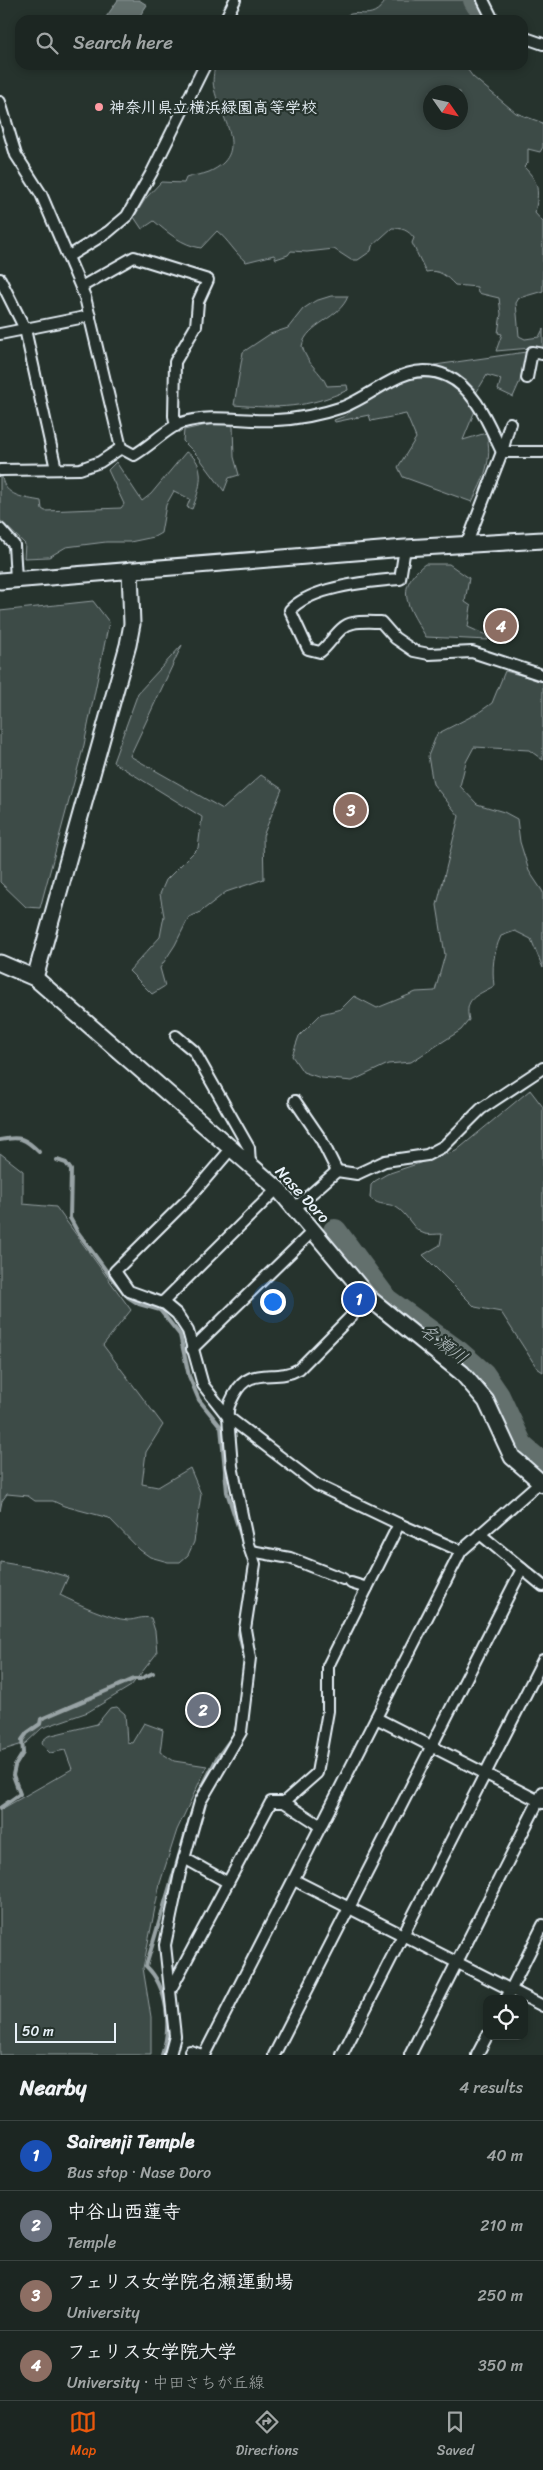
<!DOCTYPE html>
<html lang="en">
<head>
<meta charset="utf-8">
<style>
  body { margin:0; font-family:Sriracha,"Klee One",sans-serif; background:#252e2a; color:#f1f3f6 }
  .controls { position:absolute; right:15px; bottom:15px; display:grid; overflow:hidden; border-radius:10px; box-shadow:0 2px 8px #0003 }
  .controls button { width:45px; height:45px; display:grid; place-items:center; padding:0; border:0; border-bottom:1px solid #3a4340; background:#1c2622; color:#f1f3f6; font:25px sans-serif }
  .compass { position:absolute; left:423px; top:85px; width:45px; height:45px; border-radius:50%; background:#1c2622; box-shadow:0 2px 8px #0003; rotate:124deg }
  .scale { position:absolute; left:15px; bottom:12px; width:101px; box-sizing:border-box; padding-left:5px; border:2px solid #e8f1f8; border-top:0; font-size:14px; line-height:18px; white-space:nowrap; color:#e8f1f8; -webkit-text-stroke:4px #26332d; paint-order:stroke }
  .you { position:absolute; left:272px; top:1301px; width:18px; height:18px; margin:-12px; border:4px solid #fff; border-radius:50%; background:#1a73e8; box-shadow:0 0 0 8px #1a73e833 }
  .badge { display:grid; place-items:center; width:32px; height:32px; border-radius:50%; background:#ea580c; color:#fff; font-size:16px; font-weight:700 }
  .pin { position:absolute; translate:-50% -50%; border:2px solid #fff; box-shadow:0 1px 5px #0006 }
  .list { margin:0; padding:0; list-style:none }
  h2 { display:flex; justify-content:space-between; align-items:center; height:65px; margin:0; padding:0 20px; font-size:21px }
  h2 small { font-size:16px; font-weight:400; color:#a0a5a5 }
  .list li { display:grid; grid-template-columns:32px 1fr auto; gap:15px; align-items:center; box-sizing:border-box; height:70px; padding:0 20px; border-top:1px solid #3a4340 }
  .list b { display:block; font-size:19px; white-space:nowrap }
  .list p { margin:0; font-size:16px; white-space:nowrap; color:#a0a5a5 }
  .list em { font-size:16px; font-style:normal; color:#a0a5a5 }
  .icon { flex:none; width:28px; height:28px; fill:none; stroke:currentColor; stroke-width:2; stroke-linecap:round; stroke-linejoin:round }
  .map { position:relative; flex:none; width:543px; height:2055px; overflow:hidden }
  .search { position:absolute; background:#1c2622; box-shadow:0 2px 8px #0003; left:15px; right:15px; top:15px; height:55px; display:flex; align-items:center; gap:12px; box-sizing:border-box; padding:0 18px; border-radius:15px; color:#a0a5a5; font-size:19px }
  .sheet { height:345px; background:#1c2622 }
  nav { display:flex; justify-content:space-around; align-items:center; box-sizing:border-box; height:70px; border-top:1px solid #3a4340; background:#1c2622; font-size:14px; color:#a0a5a5 }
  nav a { display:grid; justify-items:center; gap:2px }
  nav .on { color:#ea580c }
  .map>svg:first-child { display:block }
</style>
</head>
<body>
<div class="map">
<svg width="543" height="2055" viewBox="0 0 543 2055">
  <rect width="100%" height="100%" fill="#26332d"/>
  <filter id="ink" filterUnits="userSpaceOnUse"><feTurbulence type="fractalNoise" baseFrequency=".02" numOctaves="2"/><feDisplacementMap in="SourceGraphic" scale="10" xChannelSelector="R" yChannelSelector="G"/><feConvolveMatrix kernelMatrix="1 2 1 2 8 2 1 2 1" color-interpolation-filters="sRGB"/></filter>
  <g filter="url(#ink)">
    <g fill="#3e4b47" stroke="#939ea0" fill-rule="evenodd">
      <path d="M386 0H479L485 13 478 20H340C357 4 370 26 386 0Z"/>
      <path d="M215 65H464L473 77 516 113 543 123V147L540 152 528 149V163L524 167C540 183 539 191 535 213L543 222V291L519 298 516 303 519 336 525 339 539 337 543 329V349L531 348 496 351 502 334 498 333 501 314 499 298 478 293 477 287 455 285C446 276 440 269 426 272L412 243 414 238C408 230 402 228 392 228L372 246 371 251 358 260H351L334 249 307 252 291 251 288 255 276 259 274 255 246 262C235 253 229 241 217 231L201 248C182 245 168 233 154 221L142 229 134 217 146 198 161 182 184 183 186 178C193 175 202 175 209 172 252 153 220 118 214 88 212 81 214 72 215 65ZM430 92H460V122H430Z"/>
      <path d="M331 296H348C340 319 307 323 302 346 308 367 320 369 327 386L347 385 348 390C307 408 278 409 234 405L243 352 270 334 288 328 303 309 315 301Z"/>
      <path d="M526 352 520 381 513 397 498 390 501 379 487 375 476 393 453 372 435 365Z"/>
      <path d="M417 374C448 378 457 384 476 408L463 440 486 433C494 459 483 480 472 502L403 477 398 467 416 438 406 414 371 421 369 415 335 422 334 420 345 416 379 390Z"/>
      <path d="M216 423 233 426 234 457 239 475 229 478 224 491 198 456 183 441 184 430Z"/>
      <path d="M186 452C208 463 200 490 192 509L187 507 190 499 174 491 166 505 161 533 154 537 130 542H106L66 547 49 557 24 558 25 544 0 520V477H2C4 496 25 498 41 501L42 509 45 511 121 508 124 504 108 470 116 462 142 501 151 494Z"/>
      <path d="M425 564H449L469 578 465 602 471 606 468 627 486 635 488 640 426 637C410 609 392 589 425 564Z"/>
      <path d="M93 601 109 622 84 745 40 908 26 907 0 882V611Z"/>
      <path d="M182 645 130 756 223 809 261 775 282 789 263 836 264 879 226 892 199 913 189 917 175 945 160 968 165 986 152 994 129 971 160 937 164 916 160 894 166 880 198 848 202 817 113 762 138 693Z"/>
      <path d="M505 671 543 681V760L529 750 474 747 466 762 460 786 477 804 504 812 517 819 520 842 529 871 543 892V968L531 939 515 931 501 936C493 953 492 968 494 986 476 996 464 998 469 1020L461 1030 411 1062 388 1064 352 1081 321 1078 303 1072 292 1056 299 1036 321 1014 341 1009 354 996 377 1008 416 992 435 991 445 955 437 905 459 816 433 784 428 756 437 734 478 713 492 703Z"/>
      <path d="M530 1090 543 1107V1372L537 1368 501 1312 475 1307 423 1255 440 1245 442 1234C436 1234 430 1235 425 1234 413 1231 408 1214 396 1207 386 1202 381 1207 370 1198L371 1185 375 1181 387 1174 456 1151Z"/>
      <path d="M0 1153 23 1171V1204L56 1207 131 1310 103 1345 163 1425 146 1452 142 1484 158 1487 190 1468 201 1494 194 1542 188 1555 180 1562H168L150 1557 140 1550 109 1518 64 1506 53 1501H35L28 1496 7 1494 2 1501 0 1511Z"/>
      <path d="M0 1562 41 1569 68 1577 60 1595C76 1603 110 1619 128 1620 136 1620 141 1616 151 1618L155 1631 157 1653 131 1686 88 1712 42 1728 26 1743 0 1751Z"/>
      <path d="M117 1707 125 1714 127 1742 132 1743 144 1723 163 1730 160 1752 174 1761 207 1766 177 1830 160 1883 143 1968 151 2017V2055H0V1810L72 1769 65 1750 50 1753 43 1746 42 1741 48 1736 97 1724 110 1708Z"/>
    </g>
    <path fill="#636f6d" stroke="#98a3a5" d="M118 0H139L147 5 137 20H104Z"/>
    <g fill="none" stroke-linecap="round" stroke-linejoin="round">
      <g stroke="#98a3a5" stroke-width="4">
        <path d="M0 1140C20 1136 25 1138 39 1152"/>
        <path d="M57 1160 66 1163 71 1170 70 1218 77 1231 110 1276 128 1297 139 1304 160 1310 180 1335 189 1376 199 1400 221 1427 227 1492 242 1539"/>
        <path d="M241 1624 239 1634 245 1659"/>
        <path d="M197 1797 217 1758 234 1735 238 1723"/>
        <path d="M0 1808 20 1794 13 1775 15 1766 23 1753 22 1740 27 1733 40 1724 41 1719 134 1679H140L153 1673"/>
        <path d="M162 2055C172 2027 168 1987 146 1966L193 1809"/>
      </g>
      <g stroke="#636f6d" stroke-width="24">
        <path d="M475 0 478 5"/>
        <path d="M335 1231 386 1300 459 1353 483 1374 498 1396 522 1447 543 1465"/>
      </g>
      <defs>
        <g id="street">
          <path d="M483 0 493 20"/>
          <path d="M225 20 235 0"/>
          <path d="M523 37 543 44"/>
          <path d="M0 102 16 155 41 194 85 297 121 448"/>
          <path d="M69 256 108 232 127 216 152 172 205 65"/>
          <path d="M0 279 25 329 56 469"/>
          <path d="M81 287 134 257 208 280 198 302 196 326 175 362 174 416 176 426"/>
          <path d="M0 334 90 316"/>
          <path d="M527 378 532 352 543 354"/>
          <path d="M502 452H543"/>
          <path d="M0 470 80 469 100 462 121 448 134 455C149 447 167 428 181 423 213 413 244 422 276 420 298 419 322 414 343 407 378 394 406 358 447 376 476 389 489 426 502 452"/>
          <path d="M0 529 14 545 16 579"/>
          <path d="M467 543 502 452 510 423"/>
          <path d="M405 548 400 579C370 581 311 587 290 610L308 649 320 652C331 644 339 625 353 623 362 621 372 622 381 622L395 638 414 651 429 654 472 652 542 675"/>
          <path d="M176 1036 194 1051 249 1148 250 1165"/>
          <path d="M295 1101 321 1139 337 1171"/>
          <path d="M295 1208 337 1171 357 1174 385 1161 427 1155 444 1146 481 1109 543 1068"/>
          <path d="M369 1298 299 1369C275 1383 250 1364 234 1395 230 1403 227 1408 228 1417L317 1485 399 1524 461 1551"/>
          <path d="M162 1303 278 1188"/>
          <path d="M192 1349 314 1230"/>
          <path d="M480 1534 543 1586"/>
          <path d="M251 1551 290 1558 343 1579"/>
          <path d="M351 1583 367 1588"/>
          <path d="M376 1718 543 1803"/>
          <path d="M284 1802 317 1773 328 1711V1666L399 1524"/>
          <path d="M184 1858 227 1882"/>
          <path d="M294 1880 543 2006"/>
          <path d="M170 1991 271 1802H284L321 1826"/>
          <path d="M506 1999 543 1925"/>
          <path d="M190 2051 202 2055"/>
          <path d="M170 2055 175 2036 165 1945 180 1873 200 1802 241 1732 250 1658 245 1629 255 1564 248 1544 232 1466 228 1417 203 1385 188 1331 177 1314 165 1304 129 1291 115 1271 189 1198 231 1149"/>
          <path d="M204 2055 461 1551 540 1482"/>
          <path d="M274 2055 522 1569"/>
          <path d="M342 2055 543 1660"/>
          <path d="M410 2055 543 1792"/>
          <path d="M477 2055 487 2036"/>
        </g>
        <g id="secondary">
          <path d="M0 581 405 548 543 540"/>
          <path d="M0 963 35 978 279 1190 369 1298 462 1373 486 1401 512 1457 543 1484"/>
          <path d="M35 978 128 645 132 624 130 570"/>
        </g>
      </defs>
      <use href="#street" stroke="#e8f1f8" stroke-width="14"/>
      <use href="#secondary" stroke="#e8f1f8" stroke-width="19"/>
      <use href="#street" stroke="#26332d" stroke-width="10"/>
      <use href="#secondary" stroke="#26332d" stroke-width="15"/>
    </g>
  </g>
  <circle fill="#ff9aa2" stroke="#26332d" stroke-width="2" cx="99" cy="107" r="5"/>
  <g text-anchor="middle" stroke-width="4.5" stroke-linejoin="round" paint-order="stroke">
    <g font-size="16" font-weight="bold" fill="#e8f1f8" stroke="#26332d" text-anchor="start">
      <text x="109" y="113">神奈川県立横浜緑園高等学校</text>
    </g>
    <g font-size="16" fill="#e8f1f8" stroke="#26332d">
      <text transform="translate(303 1194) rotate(47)" y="6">Nase Doro</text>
    </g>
    <g font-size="18" font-style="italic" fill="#b3bdc0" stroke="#26332d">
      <text transform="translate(444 1344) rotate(37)" y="6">名瀬川</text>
    </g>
  </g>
</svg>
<div class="controls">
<button><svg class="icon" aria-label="locate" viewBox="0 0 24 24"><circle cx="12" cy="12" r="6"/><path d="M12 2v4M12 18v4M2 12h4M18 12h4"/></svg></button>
</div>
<svg class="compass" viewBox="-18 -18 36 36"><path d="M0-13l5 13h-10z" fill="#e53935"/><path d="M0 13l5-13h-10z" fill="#a0a5a5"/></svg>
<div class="scale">50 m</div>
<div class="you"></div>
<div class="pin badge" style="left:359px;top:1299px;background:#1a4fb4">1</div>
<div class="pin badge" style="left:203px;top:1710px;background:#6b7280">2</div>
<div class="pin badge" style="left:351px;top:810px;background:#8d6e63">3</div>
<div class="pin badge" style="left:501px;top:626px;background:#8d6e63">4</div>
<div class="search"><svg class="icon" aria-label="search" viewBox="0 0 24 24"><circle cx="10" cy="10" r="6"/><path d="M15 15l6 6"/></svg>Search here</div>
</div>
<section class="sheet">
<h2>Nearby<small>4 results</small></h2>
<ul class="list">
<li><span class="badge" style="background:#1a4fb4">1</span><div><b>Sairenji Temple</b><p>Bus stop · Nase Doro</p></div><em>40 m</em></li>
<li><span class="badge" style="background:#6b7280">2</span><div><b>中谷山西蓮寺</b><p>Temple</p></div><em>210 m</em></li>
<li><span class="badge" style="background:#8d6e63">3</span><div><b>フェリス女学院名瀬運動場</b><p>University</p></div><em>250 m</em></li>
<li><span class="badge" style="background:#8d6e63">4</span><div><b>フェリス女学院大学</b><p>University · 中田さちが丘線</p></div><em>350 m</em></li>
</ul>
</section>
<nav>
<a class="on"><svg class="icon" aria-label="map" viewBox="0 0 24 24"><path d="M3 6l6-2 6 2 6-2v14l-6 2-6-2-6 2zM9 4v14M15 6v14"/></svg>Map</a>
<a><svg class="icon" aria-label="directions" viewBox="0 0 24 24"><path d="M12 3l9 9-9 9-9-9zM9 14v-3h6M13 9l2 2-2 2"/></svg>Directions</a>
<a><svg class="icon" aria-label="saved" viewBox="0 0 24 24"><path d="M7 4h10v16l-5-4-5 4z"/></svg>Saved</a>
</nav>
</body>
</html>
